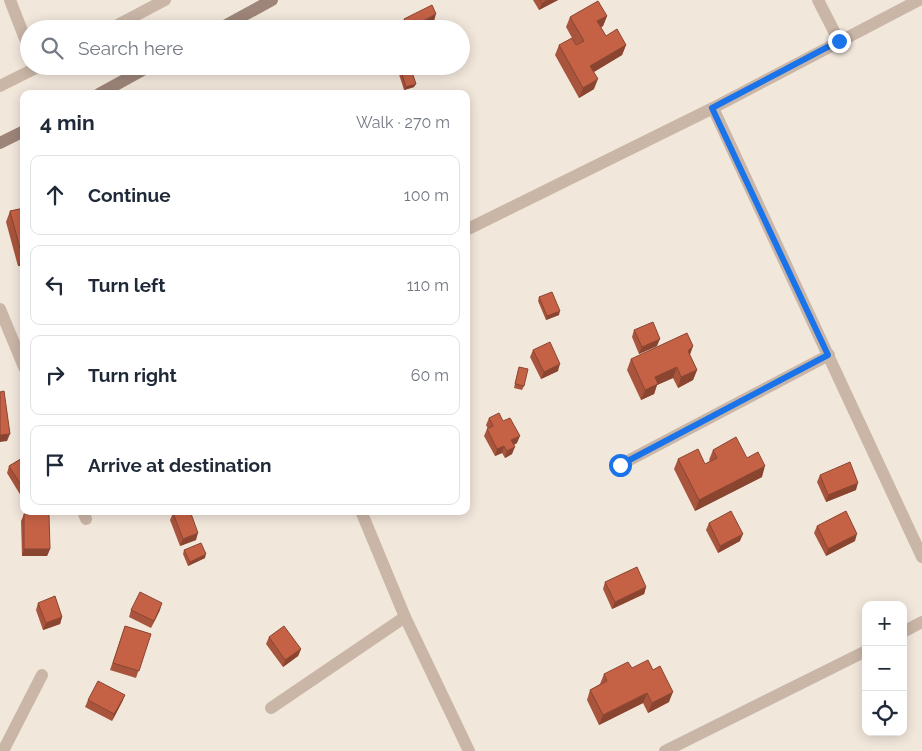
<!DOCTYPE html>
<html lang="en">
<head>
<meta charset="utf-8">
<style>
  body { margin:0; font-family:Raleway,sans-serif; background:#f2f2f3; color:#1f2937 }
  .controls { position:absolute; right:15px; bottom:15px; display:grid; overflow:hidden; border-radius:10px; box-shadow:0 2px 12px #0003 }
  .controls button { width:45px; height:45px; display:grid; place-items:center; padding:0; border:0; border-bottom:1px solid #e0e1e3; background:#fff; color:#1f2937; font:25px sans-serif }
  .stop { position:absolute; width:15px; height:15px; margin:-11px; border:4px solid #1a73e8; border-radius:50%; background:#fff }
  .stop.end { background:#1a73e8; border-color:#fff; box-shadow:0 1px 5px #0008 }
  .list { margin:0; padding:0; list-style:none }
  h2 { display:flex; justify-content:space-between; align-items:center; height:65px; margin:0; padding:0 20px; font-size:21px }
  h2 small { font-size:16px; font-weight:400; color:#747a83 }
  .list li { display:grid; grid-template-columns:32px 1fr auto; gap:15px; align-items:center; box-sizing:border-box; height:80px; margin:0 10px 10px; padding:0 10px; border:1px solid #e0e1e3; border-radius:10px }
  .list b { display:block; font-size:19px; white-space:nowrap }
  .list em { font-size:16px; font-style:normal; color:#747a83 }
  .icon { flex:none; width:28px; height:28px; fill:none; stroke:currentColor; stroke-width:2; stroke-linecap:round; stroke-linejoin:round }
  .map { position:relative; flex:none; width:922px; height:751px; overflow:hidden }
  .search { position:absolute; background:#fff; box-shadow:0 2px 12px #0003; left:20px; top:20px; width:450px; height:55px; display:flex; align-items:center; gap:12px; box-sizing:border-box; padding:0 18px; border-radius:28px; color:#747a83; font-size:19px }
  .panel { position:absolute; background:#fff; box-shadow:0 2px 12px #0003; left:20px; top:90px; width:450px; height:425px; border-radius:10px }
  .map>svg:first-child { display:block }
</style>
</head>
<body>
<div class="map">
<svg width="922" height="751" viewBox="0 0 922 751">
  <rect width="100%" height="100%" fill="#f2e7db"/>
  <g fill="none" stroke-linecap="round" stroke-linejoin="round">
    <g stroke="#cab6a7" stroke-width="12">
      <path d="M10 0 29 49"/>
      <path d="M818 0 839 41"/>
      <path d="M110 29 165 0"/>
      <path d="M0 86 40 66"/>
      <path d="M713 108 922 557"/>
      <path d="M466 230 713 108 919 0"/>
      <path d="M0 309 24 367"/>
      <path d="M620 465 829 355"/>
      <path d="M83 511 86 519"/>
      <path d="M361 511 405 617 469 751"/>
      <path d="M903 632 922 622"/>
      <path d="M271 708 405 617"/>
      <path d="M3 751 42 675"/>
      <path d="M665 751 866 651"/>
    </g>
    <g stroke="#9d8579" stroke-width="12">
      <path d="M219 29 272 0"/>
      <path d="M99 94 150 66"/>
      <path d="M0 143 24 131"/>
    </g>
  </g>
  <g fill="#a9543c">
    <path d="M533 0H558L539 10Z"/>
    <path d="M607 16 603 26 601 27 606 36 626 45 622 55 594 72V89L579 98 555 55 559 45H576L566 27 570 17Z"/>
    <path d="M404 19 434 21 419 29H403L402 26Z"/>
    <path d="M400 68 414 87 404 90 398 71Z"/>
    <path d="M24 208V265L18 266 6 222 10 211Z"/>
    <path d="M539 297 559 315 546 320 538 301Z"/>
    <path d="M634 330 657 346 639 354 632 337Z"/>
    <path d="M693 346 690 355 697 370 693 380 678 388 673 378 657 385 654 394 641 400 627 370 631 359Z"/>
    <path d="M533 350 558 371 541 379 530 357Z"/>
    <path d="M518 370 524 386 522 390 514 388Z"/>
    <path d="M489 418 503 421 517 443 514 445 512 454 505 458 502 453 495 456 484 436 487 429H488L486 425Z"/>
    <path d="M713 450 747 458 762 477 695 511 674 469 678 459 705 464 710 461 709 460Z"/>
    <path d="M24 457V501L7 473 9 466Z"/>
    <path d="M820 475 856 490 826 502 817 482Z"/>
    <path d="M173 513 196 540 180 546 170 520Z"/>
    <path d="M24 514 50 549 47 556H22L21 521Z"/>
    <path d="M709 523 740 541 718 553 706 530Z"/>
    <path d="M817 526 855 541 826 556 814 533Z"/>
    <path d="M184 550 205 558 188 566 183 554Z"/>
    <path d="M605 582 646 587 644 594 612 609 603 589Z"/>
    <path d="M38 603 62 617 60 624 43 630 36 610Z"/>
    <path d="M131 610H160L151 628 129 617Z"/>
    <path d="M125 626 151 634 136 678 110 670Z"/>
    <path d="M269 637 301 649 298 656 283 667 266 644Z"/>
    <path d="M632 668 669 702 648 713 643 703 599 725 587 700 590 690 600 684 604 674Z"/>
    <path d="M125 695 122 702 112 721 85 707 88 700Z"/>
  </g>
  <g fill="#8a4531">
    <path d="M548 0H558L539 10 542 3Z"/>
    <path d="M436 14 434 21 419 29H409Z"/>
    <path d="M607 16 603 26 594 32 597 21Z"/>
    <path d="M626 45 622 55 587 76 590 66Z"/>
    <path d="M598 79 594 89 579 98 583 88Z"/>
    <path d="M416 84 414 87 404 90 406 87Z"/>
    <path d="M24 255V265L18 266 22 256Z"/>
    <path d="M560 311 559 315 546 320 547 316Z"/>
    <path d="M660 339 657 346 639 354 642 347Z"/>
    <path d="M693 346 689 356 688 351Z"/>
    <path d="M560 364 558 371 541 379 544 372Z"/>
    <path d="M677 367 673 378 657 385 654 394 641 400 645 390 655 377Z"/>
    <path d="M697 370 693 380 678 388 681 377Z"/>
    <path d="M10 434 7 441 0 442V435Z"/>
    <path d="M520 436 517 443 509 447 511 440Z"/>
    <path d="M504 446 502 453 495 456 497 449Z"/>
    <path d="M515 447 512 454 505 458 507 451Z"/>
    <path d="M765 466 762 477 695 511 699 500Z"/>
    <path d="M858 483 856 490 826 502 828 495Z"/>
    <path d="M198 533 196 540 180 546 183 539Z"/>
    <path d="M743 534 740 541 718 553 720 546Z"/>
    <path d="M857 534 855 541 826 556 828 549Z"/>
    <path d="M24 549H50L47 556H22Z"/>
    <path d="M206 554 205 558 188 566 190 562Z"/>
    <path d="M646 587 644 594 612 609 615 602Z"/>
    <path d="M162 603 160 610 151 628 154 621Z"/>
    <path d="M62 617 60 624 43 630 46 623Z"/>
    <path d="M301 649 298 656 283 667 285 660Z"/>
    <path d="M673 692 669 702 648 713 652 703Z"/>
    <path d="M647 693 643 703 599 725 603 715Z"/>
    <path d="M125 695 122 702 112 721 114 714Z"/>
  </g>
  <g fill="#c56246" stroke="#8a4531">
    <path d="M540 0H548L542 3Z"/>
    <path d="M598 1 607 16 597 21 606 36 617 29 626 45 590 66 598 79 583 88 559 45 572 38 576 45 584 41 570 17Z"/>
    <path d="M432 5 436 14 409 28 404 19Z"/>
    <path d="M404 66H410L416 84 406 87 400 68Z"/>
    <path d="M24 208V255L22 256 10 211Z"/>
    <path d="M552 292 560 311 547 316 539 297Z"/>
    <path d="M653 322 660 339 642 347 634 330Z"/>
    <path d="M687 333 693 346 688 351 697 370 681 377 677 367 655 377 658 384 645 390 631 359Z"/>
    <path d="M550 342 560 364 544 372 533 350Z"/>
    <path d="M519 367 528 369 524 386 515 384Z"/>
    <path d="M4 391 10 434 0 435V392Z"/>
    <path d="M499 413 503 421 510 418 520 436 511 440 515 447 507 451 504 446 497 449 487 429 493 426 489 418Z"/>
    <path d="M736 437 747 458 758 452 765 466 699 500 678 459 698 449 705 464 717 458 713 450Z"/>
    <path d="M24 457V490L9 466Z"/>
    <path d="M850 462 858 483 828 495 820 475Z"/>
    <path d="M176 511H190L198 533 183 539 173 513Z"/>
    <path d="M731 511 743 534 720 546 709 523Z"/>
    <path d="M846 511 857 534 828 549 817 526Z"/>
    <path d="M24 514H49L50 549H24Z"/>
    <path d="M201 543 206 554 190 562 184 550Z"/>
    <path d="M637 567 646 587 615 602 605 582Z"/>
    <path d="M140 592 162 603 154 621 131 610Z"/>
    <path d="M55 596 62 617 46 623 38 603Z"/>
    <path d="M125 626 151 634 139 671 113 663Z"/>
    <path d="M284 626 301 649 285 660 269 637Z"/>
    <path d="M648 660 653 670 660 666 673 692 652 703 647 693 603 715 590 690 607 681 604 674 628 662 632 668Z"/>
    <path d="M98 681 125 695 114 714 88 700Z"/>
  </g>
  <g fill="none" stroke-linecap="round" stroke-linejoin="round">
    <path stroke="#1a73e8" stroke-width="6" d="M620 465 828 355 712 108 839 41"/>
  </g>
</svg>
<div class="controls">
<button>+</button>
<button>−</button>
<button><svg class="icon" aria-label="locate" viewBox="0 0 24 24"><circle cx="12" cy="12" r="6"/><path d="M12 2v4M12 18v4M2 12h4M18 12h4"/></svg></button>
</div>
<div class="stop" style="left:620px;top:465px"></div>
<div class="stop end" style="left:839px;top:41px"></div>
<div class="search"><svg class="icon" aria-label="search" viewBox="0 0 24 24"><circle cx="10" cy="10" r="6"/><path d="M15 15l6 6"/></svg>Search here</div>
<section class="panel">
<h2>4 min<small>Walk · 270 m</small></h2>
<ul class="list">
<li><svg class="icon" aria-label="ahead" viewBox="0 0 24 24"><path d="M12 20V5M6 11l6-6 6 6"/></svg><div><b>Continue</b></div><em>100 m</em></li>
<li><svg class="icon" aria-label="left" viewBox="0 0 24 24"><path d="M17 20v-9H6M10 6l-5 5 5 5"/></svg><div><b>Turn left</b></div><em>110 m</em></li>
<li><svg class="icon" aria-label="right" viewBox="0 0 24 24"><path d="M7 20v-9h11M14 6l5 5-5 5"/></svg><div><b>Turn right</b></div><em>60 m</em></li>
<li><svg class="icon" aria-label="arrive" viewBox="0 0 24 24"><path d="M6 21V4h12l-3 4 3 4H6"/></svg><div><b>Arrive at destination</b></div></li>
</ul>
</section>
</div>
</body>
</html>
